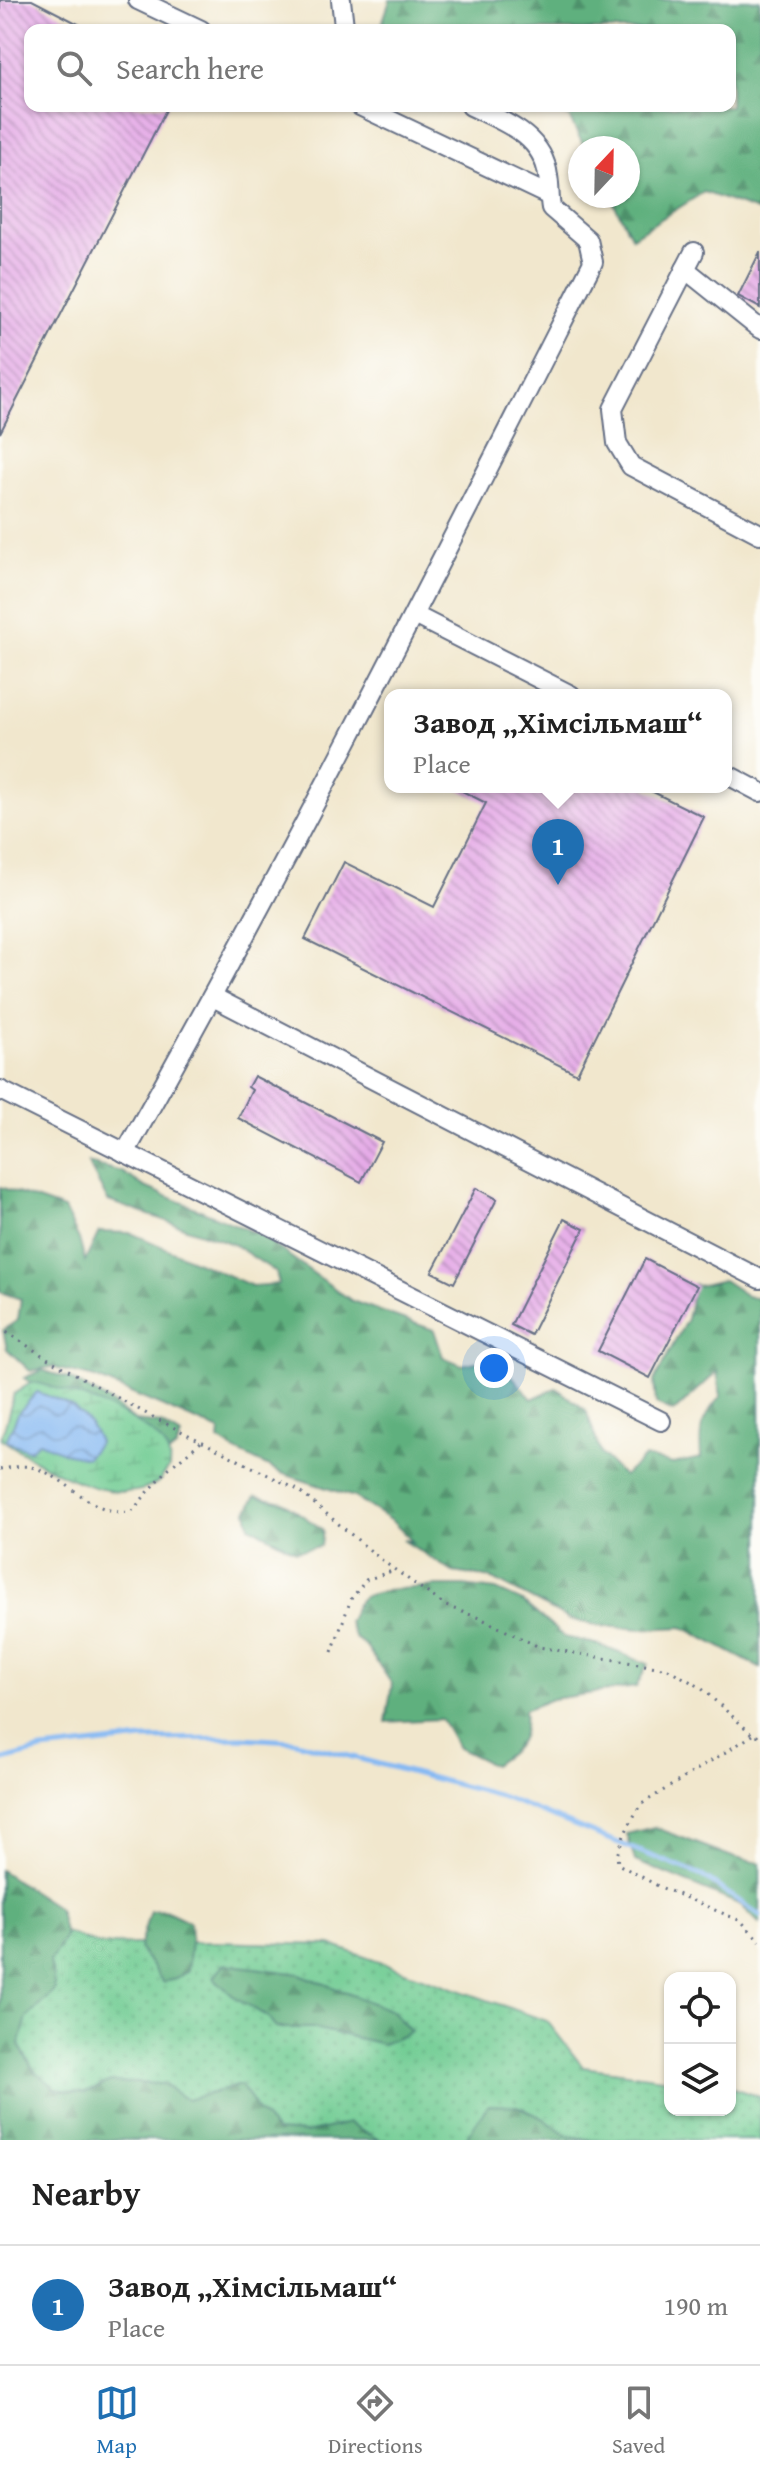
<!DOCTYPE html>
<html lang="en">
<head>
<meta charset="utf-8">
<style>
  body { margin:0; font-family:"Gentium Book Plus",serif; background:#f2f2f2; color:#222 }
  .controls { position:absolute; right:24px; bottom:24px; display:grid; overflow:hidden; border-radius:16px; box-shadow:0 2px 6px #0004 }
  .controls button { width:72px; height:72px; display:grid; place-items:center; padding:0; border:0; border-bottom:2px solid #e0e0e0; background:#fff; color:#222; font:40px sans-serif }
  .compass { position:absolute; left:568px; top:136px; width:72px; height:72px; border-radius:50%; background:#fff; box-shadow:0 2px 6px #0004; rotate:22deg }
  .you { position:absolute; left:494px; top:1368px; width:28px; height:28px; margin:-20px; border:6px solid #fff; border-radius:50%; background:#1a73e8; box-shadow:0 0 0 12px #1a73e833 }
  .badge { display:grid; place-items:center; width:52px; height:52px; border-radius:50%; background:#1f6fb2; color:#fff; font-size:26px; font-weight:700 }
  .pin { position:absolute; translate:-50% -66px; filter:drop-shadow(0 2px 4px #0008) }
  .pin::after { content:''; position:absolute; top:42px; width:28px; height:24px; background:inherit; clip-path:polygon(0 0,100% 0,50% 100%) }
  .popup { position:absolute; left:384px; top:689px; width:348px; height:104px; box-sizing:border-box; display:grid; place-content:center; border-radius:16px; background:#fff; filter:drop-shadow(0 2px 6px #0005); font-size:26px; white-space:nowrap; color:#767676 }
  .popup b { font-size:30px; color:#222 }
  .popup::after { content:''; position:absolute; left:50%; top:100%; margin-left:-16px; border:16px solid transparent; border-top-color:#fff }
  .list { margin:0; padding:0; list-style:none }
  h2 { display:flex; justify-content:space-between; align-items:center; height:104px; margin:0; padding:0 32px; font-size:34px }
  h2 small { font-size:26px; font-weight:400; color:#767676 }
  .list li { display:grid; grid-template-columns:52px 1fr auto; gap:24px; align-items:center; box-sizing:border-box; height:120px; padding:0 32px; border-top:2px solid #e0e0e0 }
  .list b { display:block; font-size:30px; white-space:nowrap }
  .list p { margin:0; font-size:26px; white-space:nowrap; color:#767676 }
  .list em { font-size:26px; font-style:normal; color:#767676 }
  .icon { flex:none; width:44px; height:44px; fill:none; stroke:currentColor; stroke-width:2; stroke-linecap:round; stroke-linejoin:round }
  .map { position:relative; flex:none; width:760px; height:2140px; overflow:hidden }
  .search { position:absolute; background:#fff; box-shadow:0 2px 6px #0004; left:24px; right:24px; top:24px; height:88px; display:flex; align-items:center; gap:20px; box-sizing:border-box; padding:0 28px; border-radius:16px; color:#767676; font-size:30px }
  .sheet { height:224px; background:#fff }
  nav { display:flex; justify-content:space-around; align-items:center; box-sizing:border-box; height:112px; border-top:2px solid #e0e0e0; background:#fff; font-size:22px; color:#767676 }
  nav a { display:grid; justify-items:center; gap:4px }
  nav .on { color:#1f6fb2 }
  .map>svg:first-child { display:block }
</style>
</head>
<body>
<div class="map">
<svg width="760" height="2140" viewBox="0 0 760 2140">
  <defs>
    <pattern id="grass-dots" width="8" height="8" patternUnits="userSpaceOnUse" patternTransform="scale(2)"><rect width="8" height="8" fill="#73cd95"/><path d="M2 2h.1M6 6h.1" fill="none" stroke="#63b083" stroke-width="1.8" stroke-linecap="round"/></pattern>
    <pattern id="forest-firs" width="22" height="20" patternUnits="userSpaceOnUse" patternTransform="scale(2)"><rect width="22" height="20" fill="#5eb07e"/><path d="M5 1l3.5 6h-7zM16 11l3.5 6h-7z" fill="#4d906a"/></pattern>
    <pattern id="wetland-marsh" width="20" height="14" patternUnits="userSpaceOnUse" patternTransform="scale(2)"><rect width="20" height="14" fill="#73cd95"/><path d="M1 5h8M5 5V1M11 12h8M15 12V8" fill="none" stroke="#63b083"/></pattern>
    <pattern id="water-waves" width="16" height="10" patternUnits="userSpaceOnUse" patternTransform="scale(2)"><rect width="16" height="10" fill="#86b9f3"/><path d="M0 5q4-4 8 0t8 0" fill="none" stroke="#6d97c8"/></pattern>
    <pattern id="building-back-hatch" width="6" height="6" patternUnits="userSpaceOnUse" patternTransform="scale(2)"><rect width="6" height="6" fill="#e5aae7"/><path d="M-1 5l2 2M0 0l6 6M5-1l2 2" fill="none" stroke="#b98bbe"/></pattern>
  </defs>
  <rect width="100%" height="100%" fill="#fdfcf7"/>
  <filter id="ink" filterUnits="userSpaceOnUse"><feTurbulence type="fractalNoise" baseFrequency=".0125" numOctaves="2"/><feDisplacementMap in="SourceGraphic" scale="16" xChannelSelector="R" yChannelSelector="G"/><feConvolveMatrix kernelMatrix="1 2 1 2 8 2 1 2 1" color-interpolation-filters="sRGB"/></filter>
  <filter id="wash" filterUnits="userSpaceOnUse"><feTurbulence type="fractalNoise" baseFrequency=".006" numOctaves="4" result="noise"/><feDisplacementMap in="SourceGraphic" scale="32" xChannelSelector="R" yChannelSelector="G"/><feGaussianBlur stdDeviation="1.8" result="paint"/><feColorMatrix in="noise" values="0 0 0 0 0 0 0 0 0 0 0 0 0 0 0 0 0 1.4 0 .05"/><feComposite in="paint" operator="in"/></filter>
  <g filter="url(#wash)">
    <rect width="100%" height="100%" fill="#f1e7cd"/>
    <path fill="url(#grass-dots)" stroke="#477e7a" stroke-width="2" d="M0 1910 101 1945 211 1942 331 1945 547 2021 583 2067 670 2079V2110H730V2087L760 2097V2140H0Z"/>
    <g fill="url(#forest-firs)" stroke="#3c706e" stroke-width="2">
      <path d="M390 0H760V212L704 192 632 237 610 196H628V148H585L569 117 542 106H730V30H380Z"/>
      <path d="M88 1163 122 1172 145 1187 260 1235 352 1301 434 1330 443 1357 462 1365 489 1359 512 1376 532 1399 556 1388 586 1410 601 1454 623 1476 645 1457 673 1464 701 1458C699 1428 700 1420 721 1396L717 1372 674 1412 656 1404 654 1381 687 1319 694 1284 698 1286 723 1280 747 1296 760 1299V1668L683 1627 643 1629 600 1626 569 1619 491 1578 453 1572 403 1540 413 1542 393 1522 354 1497 281 1473 234 1450 219 1440 220 1431 95 1378 51 1367 30 1371 7 1349 3 1330 18 1320 21 1299 0 1292V1187L64 1209 79 1239 85 1261 99 1232 131 1233 252 1286 279 1284 276 1272 233 1244 108 1201Z"/>
      <path d="M42 1370 70 1379 110 1402 135 1421 162 1424 181 1436 176 1448 135 1481 50 1397 24 1378Z"/>
      <path d="M256 1496 283 1502 323 1530 321 1546 296 1551 250 1526 247 1511Z"/>
      <path d="M437 1586H463L496 1590 523 1602 564 1637 596 1644 648 1664 636 1687 552 1699 524 1710C527 1741 518 1748 493 1765L458 1748 441 1719 386 1722 392 1684 366 1646 355 1638 348 1622C352 1616 355 1605 361 1599 370 1589 421 1588 437 1586Z"/>
      <path d="M654 1827 735 1858 760 1863V1924L741 1905 635 1861 627 1834Z"/>
      <path d="M0 1870 58 1908 65 1936 50 1961 55 1990 27 2018 19 2045 34 2070 56 2089 85 2093 111 2082 163 2084 187 2100 241 2085 256 2109 276 2131 306 2133 349 2123 380 2140H0Z"/>
      <path d="M165 1910 190 1922 191 1941 188 1970 176 1979 163 1982 139 1948 150 1911Z"/>
      <path d="M224 1964 300 1974 392 2011 411 2032 383 2044 313 2028H276L269 2018 232 1995 213 1977Z"/>
      <path d="M488 2105 517 2106 543 2118 566 2135 592 2140H465Z"/>
    </g>
    <path fill="url(#wetland-marsh)" stroke="#477e7a" stroke-width="2" d="M32 1382C65 1389 159 1420 169 1456 170 1460 169 1464 169 1468 165 1472 161 1480 157 1483 112 1512 39 1463 1 1439L14 1394Z"/>
    <path fill="url(#water-waves)" stroke="#5074a8" stroke-width="2" d="M37 1392C68 1403 86 1410 99 1442L86 1458 68 1454 39 1442 29 1450 6 1441 19 1412Z"/>
    <g fill="none" stroke-linecap="round" stroke-linejoin="round">
      <path stroke="#86b9f3" stroke-width="5" d="M0 1761 42 1750 143 1739 243 1738 292 1741 500 1796 702 1876 760 1915"/>
    </g>
    <g id="blocks">
      <g fill="url(#building-back-hatch)">
        <path d="M0 0H32L90 30H30V106H168L0 433Z"/>
        <path d="M760 252V308L738 296Z"/>
        <path d="M454 787H643L704 817 577 1074 305 939 344 862 434 907 486 803Z"/>
        <path d="M254 1076 382 1142 361 1182 238 1118 252 1090 248 1087Z"/>
        <path d="M476 1188 497 1199 454 1283 432 1272Z"/>
        <path d="M564 1219 584 1229 531 1335 511 1325Z"/>
        <path d="M645 1259 697 1286 650 1378 598 1351Z"/>
      </g>
    </g>
  </g>
  <g filter="url(#ink)">
    <use href="#blocks" fill-opacity="0" stroke="#666f85" stroke-width="2"/>
    <g fill="none" stroke-linecap="round" stroke-linejoin="round">
      <defs>
        <g id="minor">
          <path d="M138 0 201 30"/>
          <path d="M341 0 344 26 347 30"/>
          <path d="M360 106 548 195"/>
          <path d="M694 252 613 409 617 443 631 466 760 534"/>
          <path d="M685 269 760 329"/>
          <path d="M414 615 571 695"/>
          <path d="M726 774 760 792"/>
          <path d="M213 997 760 1279"/>
          <path d="M0 1090 661 1421"/>
          <path d="M125 1153C290 861 441 561 593 262L588 240 551 208C549 197 550 187 548 176 543 135 504 122 471 106"/>
        </g>
      </defs>
      <use href="#minor" stroke="#666f85" stroke-width="22"/>
      <g stroke="#666f85" stroke-width="3" stroke-dasharray="2 6" stroke-linecap="butt">
        <path d="M0 1328 45 1357 147 1414 298 1490 384 1562 446 1606 482 1619 539 1647 668 1669 700 1687 753 1735 760 1737"/>
        <path d="M0 1469C9 1468 22 1465 31 1467 69 1476 89 1516 131 1512L169 1468 201 1442"/>
        <path d="M332 1652 351 1599 366 1580 392 1571"/>
        <path d="M753 1735 640 1805 625 1833 617 1855 618 1864 658 1886 741 1921 760 1941"/>
      </g>
      <use href="#minor" stroke="#fff" stroke-width="18"/>
    </g>
  </g>
</svg>
<div class="controls">
<button><svg class="icon" aria-label="locate" viewBox="0 0 24 24"><circle cx="12" cy="12" r="6"/><path d="M12 2v4M12 18v4M2 12h4M18 12h4"/></svg></button>
<button><svg class="icon" aria-label="layers" viewBox="0 0 24 24"><path d="M12 4l9 5-9 5-9-5zM3 14l9 5 9-5"/></svg></button>
</div>
<svg class="compass" viewBox="-18 -18 36 36"><path d="M0-13l5 13h-10z" fill="#e53935"/><path d="M0 13l5-13h-10z" fill="#767676"/></svg>
<div class="you"></div>
<div class="pin badge" style="left:558px;top:885px">1</div>
<div class="popup"><b>Завод „Хімсільмаш“</b>Place</div>
<div class="search"><svg class="icon" aria-label="search" viewBox="0 0 24 24"><circle cx="10" cy="10" r="6"/><path d="M15 15l6 6"/></svg>Search here</div>
</div>
<section class="sheet">
<h2>Nearby<small></small></h2>
<ul class="list">
<li><span class="badge">1</span><div><b>Завод „Хімсільмаш“</b><p>Place</p></div><em>190 m</em></li>
</ul>
</section>
<nav>
<a class="on"><svg class="icon" aria-label="map" viewBox="0 0 24 24"><path d="M3 6l6-2 6 2 6-2v14l-6 2-6-2-6 2zM9 4v14M15 6v14"/></svg>Map</a>
<a><svg class="icon" aria-label="directions" viewBox="0 0 24 24"><path d="M12 3l9 9-9 9-9-9zM9 14v-3h6M13 9l2 2-2 2"/></svg>Directions</a>
<a><svg class="icon" aria-label="saved" viewBox="0 0 24 24"><path d="M7 4h10v16l-5-4-5 4z"/></svg>Saved</a>
</nav>
</body>
</html>
